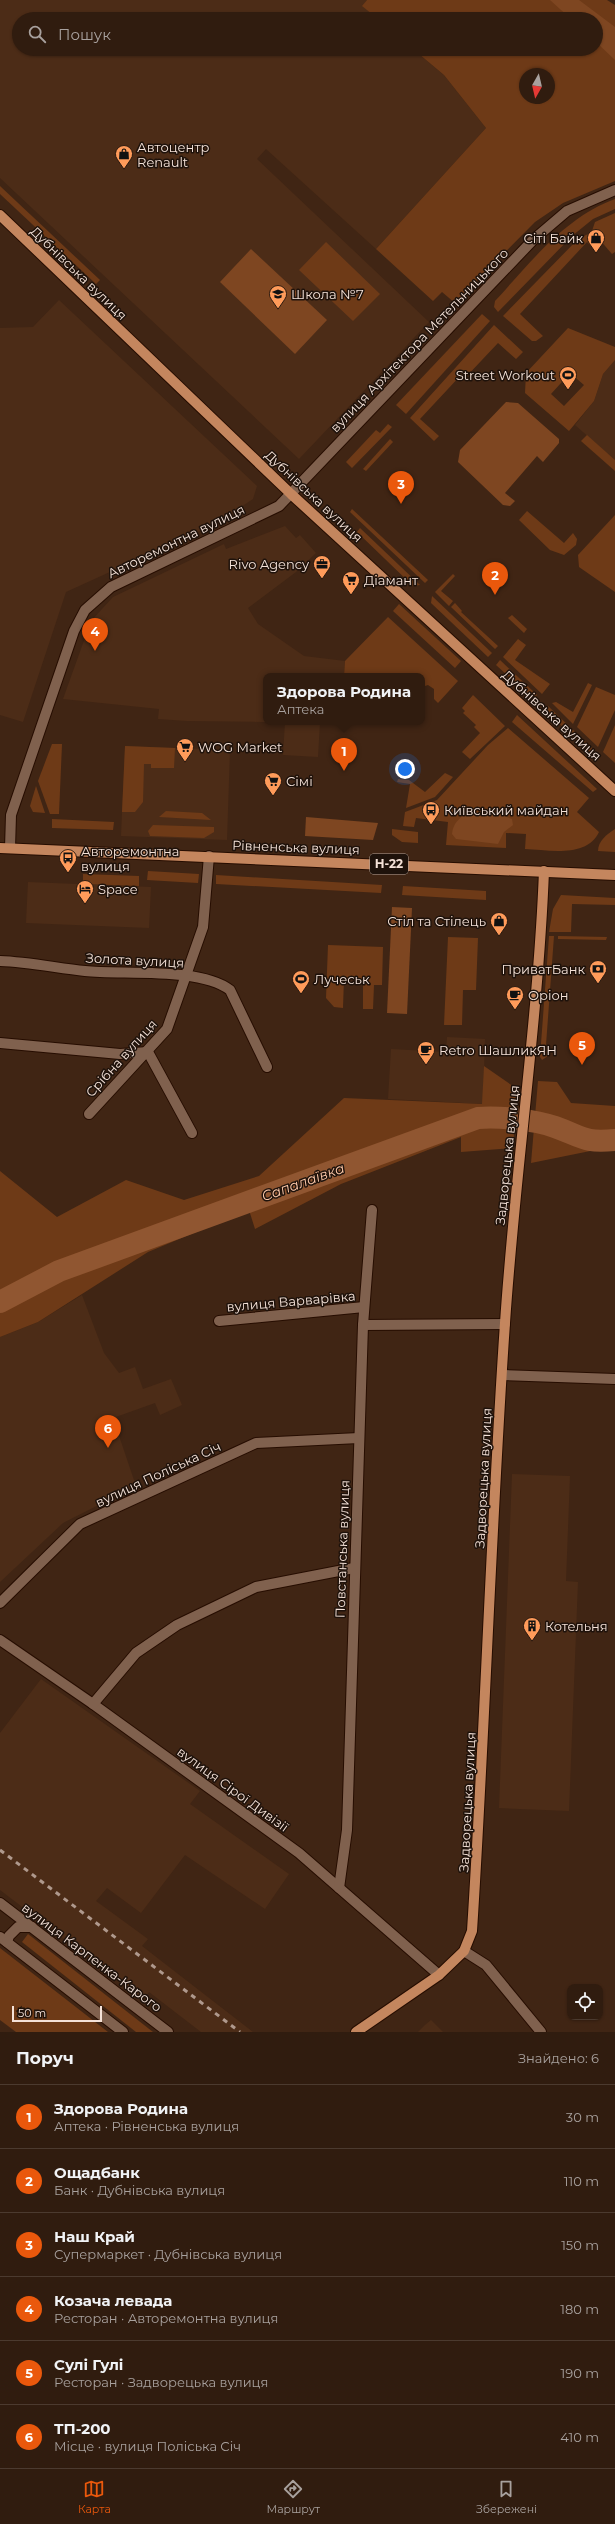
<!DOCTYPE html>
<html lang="uk">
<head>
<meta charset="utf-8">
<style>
  body { margin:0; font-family:Montserrat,sans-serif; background:#382518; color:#f1f3f6 }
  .controls { position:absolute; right:12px; bottom:12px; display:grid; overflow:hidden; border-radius:8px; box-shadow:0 1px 3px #0004 }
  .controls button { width:36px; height:36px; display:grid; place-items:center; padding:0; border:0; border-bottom:1px solid #4b3a2f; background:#301c0f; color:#f1f3f6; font:20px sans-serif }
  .compass { position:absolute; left:519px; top:68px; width:36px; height:36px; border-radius:50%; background:#301c0f; box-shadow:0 1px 3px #0004; rotate:188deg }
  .scale { position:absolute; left:12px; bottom:10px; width:90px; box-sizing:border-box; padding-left:4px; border:2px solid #f5e2d8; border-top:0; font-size:11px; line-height:14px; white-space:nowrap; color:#f5e2d8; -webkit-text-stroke:3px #1e120b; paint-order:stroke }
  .you { position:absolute; left:405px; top:769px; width:14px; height:14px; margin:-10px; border:3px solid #fff; border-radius:50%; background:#1a73e8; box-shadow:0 0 0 6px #1a73e833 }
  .badge { display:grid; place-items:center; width:26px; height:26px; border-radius:50%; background:#ea580c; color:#fff; font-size:13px; font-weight:700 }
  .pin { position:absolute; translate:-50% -33px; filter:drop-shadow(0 1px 2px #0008) }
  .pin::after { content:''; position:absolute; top:21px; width:14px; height:12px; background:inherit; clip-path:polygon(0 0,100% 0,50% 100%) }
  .popup { position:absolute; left:263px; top:673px; width:162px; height:52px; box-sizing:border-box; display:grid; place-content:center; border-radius:8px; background:#301c0f; filter:drop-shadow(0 1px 3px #0005); font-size:13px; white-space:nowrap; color:#a8a19e }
  .popup b { font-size:15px; color:#f1f3f6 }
  .popup::after { content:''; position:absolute; left:50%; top:100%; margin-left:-8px; border:8px solid transparent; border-top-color:#301c0f }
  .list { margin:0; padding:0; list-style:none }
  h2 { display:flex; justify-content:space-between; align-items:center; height:52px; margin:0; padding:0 16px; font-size:17px }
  h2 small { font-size:13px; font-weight:400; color:#a8a19e }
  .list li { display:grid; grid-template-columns:26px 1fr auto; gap:12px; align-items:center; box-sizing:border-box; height:64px; padding:0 16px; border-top:1px solid #4b3a2f }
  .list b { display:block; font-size:15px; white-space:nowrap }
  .list p { margin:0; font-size:13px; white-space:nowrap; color:#a8a19e }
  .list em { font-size:13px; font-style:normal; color:#a8a19e }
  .icon { flex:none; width:22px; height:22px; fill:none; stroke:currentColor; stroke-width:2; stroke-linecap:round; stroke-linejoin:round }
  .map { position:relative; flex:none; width:615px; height:2032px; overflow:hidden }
  .search { position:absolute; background:#301c0f; box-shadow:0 1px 3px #0004; left:12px; right:12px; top:12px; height:44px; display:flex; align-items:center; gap:10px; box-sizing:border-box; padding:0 14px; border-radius:22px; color:#a8a19e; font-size:15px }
  .sheet { height:436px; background:#301c0f }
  nav { display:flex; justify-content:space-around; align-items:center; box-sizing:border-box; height:56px; border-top:1px solid #4b3a2f; background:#301c0f; font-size:11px; color:#a8a19e }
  nav a { display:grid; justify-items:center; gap:2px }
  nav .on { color:#ea580c }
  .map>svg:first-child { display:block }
</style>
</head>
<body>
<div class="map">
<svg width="615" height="2032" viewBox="0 0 615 2032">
  <rect width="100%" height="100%" fill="#402514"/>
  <g fill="#4c2c17">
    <path d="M0 0H367L363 6 378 19H19V49H413L444 75 486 128 376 249 266 149 257 159 429 322 299 459 0 178Z"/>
    <path d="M59 300 257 486 253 499 215 524 66 592 23 722 0 715V328L33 327Z"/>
    <path d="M615 360V460L575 425 594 401 603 374Z"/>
    <path d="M285 526 296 538 300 535 316 553 296 572 248 608 258 624 304 656 345 661 344 676H266V722H320L318 757 283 755 285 722 187 721 158 719 159 709 63 699 91 621 113 597 224 544 226 549Z"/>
    <path d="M125 746 230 750 227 840 121 836Z"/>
    <path d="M28 882 151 887 149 928 26 923Z"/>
    <path d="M447 1037 485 1039 483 1104 388 1099 391 1049 446 1052Z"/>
    <path d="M82 1295 104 1353 119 1373 135 1367 143 1389 171 1379 182 1405 160 1415 155 1403 113 1418 136 1486 63 1523 0 1582V1337L38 1322Z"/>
    <path d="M512 1474 570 1476 566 1581 578 1582 569 1811 499 1808Z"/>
    <path d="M41 1679 200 1791 190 1804 289 1874 265 1909 185 1855 141 1913 107 1888 96 1901 148 1939 142 1946 253 2032H201L149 1992 143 1999 0 1890V1733Z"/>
    <path d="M431 2020 443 2032H418L425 2025Z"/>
  </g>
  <g fill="#6e3a17" fill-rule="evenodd">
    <path d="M367 0H607L615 5V181L563 203 535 222 455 303 442 292 433 301 376 249 486 128 444 75 413 49H596V19H378L362 6ZM525 74H549V98H525Z"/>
    <path d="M0 186 100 280 96 284 0 194Z"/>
    <path d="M615 199V209L593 219 572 236 498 312 494 307 495 301C530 263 565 217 615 199Z"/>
    <path d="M615 213V252L612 254 592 231 595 222Z"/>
    <path d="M588 234 597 245 593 248 587 242 520 314 543 336 536 341H532L503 316 578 239Z"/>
    <path d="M326 242 380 294 353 321 299 270Z"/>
    <path d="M482 314 490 321 406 414 396 405Z"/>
    <path d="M494 325 523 352 516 359 498 343 465 378 461 375 420 419 439 436 434 441 410 418Z"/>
    <path d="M568 328 615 347V360L603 374 594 401 569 431 525 393 526 373ZM570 373 584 385 564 406 551 394Z"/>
    <path d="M388 424 392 427 352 468 346 462 376 430 380 433Z"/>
    <path d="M587 435 615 460V471L581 441Z"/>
    <path d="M390 439 393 442 366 471 363 469Z"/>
    <path d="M352 509 428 580 425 583 350 512Z"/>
    <path d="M527 511 564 543 573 533 577 539 576 545 564 555 550 550 519 520Z"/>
    <path d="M615 515V592L579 567 578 555Z"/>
    <path d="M360 528 420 585 413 586 357 532Z"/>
    <path d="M453 574 455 576 441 591 453 601 449 606 435 592Z"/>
    <path d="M432 596 492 653 488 657 431 603Z"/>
    <path d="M455 603 462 611 461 612 498 646 495 649 451 607Z"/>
    <path d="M399 604 461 661 455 668 393 611Z"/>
    <path d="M512 615 527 629 524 633 508 618Z"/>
    <path d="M388 617 458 681 438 703 434 699V689L428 685 422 687V676H344L345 661Z"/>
    <path d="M518 639 526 645 515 660 550 684 542 694 503 657Z"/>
    <path d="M500 660 537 695 533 699 496 665Z"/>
    <path d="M588 683 592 685 573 724 552 703 556 702 573 712Z"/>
    <path d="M596 687 615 695V710L598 747 577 727Z"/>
    <path d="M473 695 505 726 470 759 462 752 480 733 474 727 476 725 463 713 465 711 462 708Z"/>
    <path d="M548 706 595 751 592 755 547 712Z"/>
    <path d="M517 715 597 789 593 792 512 722Z"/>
    <path d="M615 725V763L603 752Z"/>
    <path d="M508 728 589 798 577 812 599 832C587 858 549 850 525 849L526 834 506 833V848L446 845 448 822 416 818 414 827 403 826 405 812 437 800 488 745Z"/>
    <path d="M52 744H62L59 814H50L38 781Z"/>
    <path d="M125 746 175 748 174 768H151V764H144L143 802 135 812H122Z"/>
    <path d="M445 773 453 777 435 797 406 808 410 784 397 782 398 779 409 780 425 792Z"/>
    <path d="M36 786 45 813 33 812 30 806Z"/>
    <path d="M166 811 202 813 211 820 159 817Z"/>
    <path d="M52 819 114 822 113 830 52 828Z"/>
    <path d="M153 825 214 827V832L204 838 150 836 148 831Z"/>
    <path d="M392 829 418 832V843L402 842 392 835Z"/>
    <path d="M615 829V852L598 851C598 841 607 834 615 829Z"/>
    <path d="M148 871 199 874 198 883 147 880Z"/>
    <path d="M83 874 139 876V886L83 884Z"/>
    <path d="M216 875 382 885 381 893 216 884Z"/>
    <path d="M403 886 486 891V900L402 895Z"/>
    <path d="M561 895 615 898V905L572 904 571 932H549L553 909Z"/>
    <path d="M549 936H554L546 1045 548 1056 542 1060 540 1057Z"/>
    <path d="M558 936 607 937 606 940 558 939Z"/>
    <path d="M448 937 478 938 476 990H463L462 1025H444Z"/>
    <path d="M328 945 383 947 382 985H374L373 1009H363V979L344 978 343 1008 334 1007 326 998Z"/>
    <path d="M484 1066 517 1089 513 1148 461 1152V1137L341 1184 255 1229 249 1210 148 1252 38 1322 0 1337V1171L57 1217 126 1180 184 1200 259 1176 344 1098 482 1104Z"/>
    <path d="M538 1081 557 1082 571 1103 615 1106V1146L531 1163Z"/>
    <path d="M28 1934 153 2032H136L22 1942Z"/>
    <path d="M0 1948 108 2032H16L0 2020Z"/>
  </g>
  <g fill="#7e4621">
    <path d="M550 0H579L615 27V60L596 42V19H571Z"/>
    <path d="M251 249 327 320 295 354 220 282Z"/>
    <path d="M506 402 518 403 559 439V443L543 462 537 456 505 493 515 501 510 506 503 505 458 462 460 450Z"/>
    <path d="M467 812 497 813 512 819 513 825 504 832 498 844 456 839 452 834C453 823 459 819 467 812Z"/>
    <path d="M306 817 378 823 373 840 305 836Z"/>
    <path d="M392 907 412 908 407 1014 387 1013Z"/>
  </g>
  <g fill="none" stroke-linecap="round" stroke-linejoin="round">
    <path stroke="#905631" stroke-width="22" d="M0 1302 59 1271 478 1118C499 1116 535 1120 555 1127 583 1137 583 1143 615 1140"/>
    <defs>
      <g id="minor">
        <path d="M10 848 11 815 74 631 85 610 111 587 279 506 533 240 567 211 615 190"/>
        <path d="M0 961C28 962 57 968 85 971 123 975 200 967 230 990L267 1067"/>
        <path d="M0 1043 120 1054 148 1052 192 1133"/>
        <path d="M89 1114 167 1029 203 927 209 856"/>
        <path d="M219 1321 364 1307"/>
        <path d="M363 1325 505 1324"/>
        <path d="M502 1375 615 1379"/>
        <path d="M0 1603 80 1524 256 1443 359 1438"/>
        <path d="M0 1640 93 1704 299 1853 439 1975"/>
        <path d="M93 1704 136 1653 177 1625 256 1587 354 1568"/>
        <path d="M339 1888 347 1830 363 1325 372 1210"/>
        <path d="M0 1903 168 2032"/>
        <path d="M0 1937 123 2032"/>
        <path d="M7 1942 9 1936 18 1927H32"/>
        <path d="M464 1951 486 1965 541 2032"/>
      </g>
      <g id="major">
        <path d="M0 215 291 494 615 791"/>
        <path d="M0 848 615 875"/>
        <path d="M356 2032 439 1975 464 1951 472 1931C485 1729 491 1526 505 1323 515 1172 538 1022 544 871"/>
      </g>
    </defs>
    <use href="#minor" stroke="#260d00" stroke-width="12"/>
    <use href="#major" stroke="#260d00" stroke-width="12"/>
    <use href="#minor" stroke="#80614e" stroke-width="10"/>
    <use href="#major" stroke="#c4865e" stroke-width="10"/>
    <path stroke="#af998d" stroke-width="3" stroke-dasharray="5 5" stroke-linecap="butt" d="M0 1850 240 2032"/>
  </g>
  <defs>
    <symbol id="shop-pin" viewBox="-11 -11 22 30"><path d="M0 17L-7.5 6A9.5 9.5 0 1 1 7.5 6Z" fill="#ff9b5a" stroke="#1e120b"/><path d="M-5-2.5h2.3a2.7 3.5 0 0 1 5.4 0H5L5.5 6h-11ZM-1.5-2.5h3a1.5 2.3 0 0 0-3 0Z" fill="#111"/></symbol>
    <symbol id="school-pin" viewBox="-11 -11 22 30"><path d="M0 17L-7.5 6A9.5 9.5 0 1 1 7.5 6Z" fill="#ff9b5a" stroke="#1e120b"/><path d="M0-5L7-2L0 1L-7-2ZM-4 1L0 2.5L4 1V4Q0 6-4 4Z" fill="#111"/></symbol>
    <symbol id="stadium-pin" viewBox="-11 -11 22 30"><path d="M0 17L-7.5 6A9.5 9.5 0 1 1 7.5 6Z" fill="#ff9b5a" stroke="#1e120b"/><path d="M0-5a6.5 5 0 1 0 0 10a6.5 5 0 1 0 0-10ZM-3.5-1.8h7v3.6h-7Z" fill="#111"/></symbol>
    <symbol id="office-pin" viewBox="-11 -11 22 30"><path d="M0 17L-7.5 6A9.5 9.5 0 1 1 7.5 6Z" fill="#ff9b5a" stroke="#1e120b"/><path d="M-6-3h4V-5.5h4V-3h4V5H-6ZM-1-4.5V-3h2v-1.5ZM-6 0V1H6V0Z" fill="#111"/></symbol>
    <symbol id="supermarket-pin" viewBox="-11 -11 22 30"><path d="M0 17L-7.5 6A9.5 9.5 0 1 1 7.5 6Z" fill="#ff9b5a" stroke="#1e120b"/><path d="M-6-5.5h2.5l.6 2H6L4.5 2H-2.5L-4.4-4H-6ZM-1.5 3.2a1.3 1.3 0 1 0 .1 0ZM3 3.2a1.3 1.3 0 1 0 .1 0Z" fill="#111"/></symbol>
    <symbol id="bus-pin" viewBox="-11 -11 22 30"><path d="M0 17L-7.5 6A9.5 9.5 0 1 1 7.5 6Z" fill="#ff9b5a" stroke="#1e120b"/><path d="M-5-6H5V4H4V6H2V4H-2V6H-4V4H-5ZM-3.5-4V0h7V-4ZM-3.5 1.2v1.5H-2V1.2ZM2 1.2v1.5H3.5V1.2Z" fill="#111"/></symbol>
    <symbol id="hotel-pin" viewBox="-11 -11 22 30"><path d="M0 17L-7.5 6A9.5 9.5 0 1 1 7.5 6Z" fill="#ff9b5a" stroke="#1e120b"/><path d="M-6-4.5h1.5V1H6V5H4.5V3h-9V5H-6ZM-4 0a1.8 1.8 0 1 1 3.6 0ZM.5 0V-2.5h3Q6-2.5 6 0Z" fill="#111"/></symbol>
    <symbol id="bank-pin" viewBox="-11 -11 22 30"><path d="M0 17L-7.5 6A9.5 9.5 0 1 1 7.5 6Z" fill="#ff9b5a" stroke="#1e120b"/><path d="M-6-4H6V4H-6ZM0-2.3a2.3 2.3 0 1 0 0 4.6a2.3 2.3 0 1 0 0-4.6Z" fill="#111"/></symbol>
    <symbol id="cafe-pin" viewBox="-11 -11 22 30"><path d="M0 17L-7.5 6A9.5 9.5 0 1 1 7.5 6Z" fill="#ff9b5a" stroke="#1e120b"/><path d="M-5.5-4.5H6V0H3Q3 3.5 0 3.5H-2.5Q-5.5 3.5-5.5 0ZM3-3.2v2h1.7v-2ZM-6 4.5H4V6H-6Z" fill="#111"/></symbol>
    <symbol id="building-pin" viewBox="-11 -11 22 30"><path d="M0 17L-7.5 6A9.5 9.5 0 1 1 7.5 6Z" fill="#ff9b5a" stroke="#1e120b"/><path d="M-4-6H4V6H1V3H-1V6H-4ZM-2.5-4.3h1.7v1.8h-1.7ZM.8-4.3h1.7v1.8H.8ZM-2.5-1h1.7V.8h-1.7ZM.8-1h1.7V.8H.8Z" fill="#111"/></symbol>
  </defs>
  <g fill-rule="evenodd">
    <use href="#shop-pin" x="114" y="144" width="20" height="27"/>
    <use href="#shop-pin" x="586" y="228" width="20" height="27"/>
    <use href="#school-pin" x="268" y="284" width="20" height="27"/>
    <use href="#stadium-pin" x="558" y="365" width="20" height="27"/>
    <use href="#office-pin" x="312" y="554" width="20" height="27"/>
    <use href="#supermarket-pin" x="341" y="570" width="20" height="27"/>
    <use href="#supermarket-pin" x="175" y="737" width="20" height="27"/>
    <use href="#supermarket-pin" x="263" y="771" width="20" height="27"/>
    <use href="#bus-pin" x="421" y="800" width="20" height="27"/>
    <use href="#bus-pin" x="58" y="848" width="20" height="27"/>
    <use href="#hotel-pin" x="75" y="879" width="20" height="27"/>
    <use href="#shop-pin" x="489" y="911" width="20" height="27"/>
    <use href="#bank-pin" x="588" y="959" width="20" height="27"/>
    <use href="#stadium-pin" x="291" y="969" width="20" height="27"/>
    <use href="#cafe-pin" x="505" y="985" width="20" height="27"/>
    <use href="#cafe-pin" x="416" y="1040" width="20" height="27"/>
    <use href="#building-pin" x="522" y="1616" width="20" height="27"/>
  </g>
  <g text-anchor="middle" stroke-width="3" stroke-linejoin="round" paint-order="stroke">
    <rect fill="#1e120b" stroke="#b4a49a" stroke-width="1" x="370" y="854" width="38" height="20" rx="3"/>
    <g font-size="12" font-weight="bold" fill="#f5e2d8">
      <text x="389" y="868">Н-22</text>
    </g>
    <g font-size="13" fill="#f5e2d8" stroke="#1e120b" text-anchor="start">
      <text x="137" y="152">Автоцентр<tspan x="137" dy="15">Renault</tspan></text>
      <text x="583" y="243" text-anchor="end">Сіті Байк</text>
      <text x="291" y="299">Школа №7</text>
      <text x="555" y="380" text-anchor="end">Street Workout</text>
      <text x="309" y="569" text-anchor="end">Rivo Agency</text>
      <text x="364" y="585">Діамант</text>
      <text x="198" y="752">WOG Market</text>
      <text x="286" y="786">Сімі</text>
      <text x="444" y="815">Київський майдан</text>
      <text x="81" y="856">Авторемонтна<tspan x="81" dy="15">вулиця</tspan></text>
      <text x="98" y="894">Space</text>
      <text x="486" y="926" text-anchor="end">Стіл та Стілець</text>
      <text x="585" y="974" text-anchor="end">ПриватБанк</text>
      <text x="314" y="984">Лучеськ</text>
      <text x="528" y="1000">Оріон</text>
      <text x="439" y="1055">Retro ШашликЯН</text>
      <text x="545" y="1631">Котельня</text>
    </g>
    <g font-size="13" fill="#f5e2d8" stroke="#1e120b">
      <text transform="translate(79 273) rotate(44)" y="5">Дубнівська вулиця</text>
      <text transform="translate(419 340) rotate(-46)" y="5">вулиця Архітектора Метельницького</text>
      <text transform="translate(314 496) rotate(43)" y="5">Дубнівська вулиця</text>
      <text transform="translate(176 541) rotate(-26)" y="5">Авторемонтна вулиця</text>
      <text transform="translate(552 715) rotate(42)" y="5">Дубнівська вулиця</text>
      <text transform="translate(296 847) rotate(2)" y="5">Рівненська вулиця</text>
      <text transform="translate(135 960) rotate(3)" y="5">Золота вулиця</text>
      <text transform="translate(121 1058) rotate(-48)" y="5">Срібна вулиця</text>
      <text transform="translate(507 1155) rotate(-84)" y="5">Задворецька вулиця</text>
      <text transform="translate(291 1301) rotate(-5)" y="5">вулиця Варварівка</text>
      <text transform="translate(158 1474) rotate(-25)" y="5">вулиця Поліська Січ</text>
      <text transform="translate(483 1478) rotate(-87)" y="5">Задворецька вулиця</text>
      <text transform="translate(342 1549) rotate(-88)" y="5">Повстанська вулиця</text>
      <text transform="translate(233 1789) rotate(36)" y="5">вулиця Сірої Дивізії</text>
      <text transform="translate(467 1802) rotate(-87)" y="5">Задворецька вулиця</text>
      <text transform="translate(92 1957) rotate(37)" y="5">вулиця Карпенка-Карого</text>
    </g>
    <g font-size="14" font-style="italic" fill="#ffcaab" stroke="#1e120b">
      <text transform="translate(303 1182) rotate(-20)" y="5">Сапалаївка</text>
    </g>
  </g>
</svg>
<div class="controls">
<button><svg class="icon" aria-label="locate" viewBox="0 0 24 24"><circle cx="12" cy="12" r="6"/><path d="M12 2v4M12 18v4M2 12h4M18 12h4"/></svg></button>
</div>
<svg class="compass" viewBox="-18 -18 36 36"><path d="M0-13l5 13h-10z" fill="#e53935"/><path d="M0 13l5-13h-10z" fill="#a8a19e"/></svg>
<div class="scale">50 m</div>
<div class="you"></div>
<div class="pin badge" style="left:344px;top:771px">1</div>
<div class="popup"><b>Здорова Родина</b>Аптека</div>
<div class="pin badge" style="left:495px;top:595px">2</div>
<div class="pin badge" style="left:401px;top:504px">3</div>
<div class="pin badge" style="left:95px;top:651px">4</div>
<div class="pin badge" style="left:582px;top:1065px">5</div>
<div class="pin badge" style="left:108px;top:1448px">6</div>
<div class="search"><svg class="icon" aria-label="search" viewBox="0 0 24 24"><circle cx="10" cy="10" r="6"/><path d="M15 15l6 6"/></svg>Пошук</div>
</div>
<section class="sheet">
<h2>Поруч<small>Знайдено: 6</small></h2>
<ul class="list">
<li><span class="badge">1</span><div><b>Здорова Родина</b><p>Аптека · Рівненська вулиця</p></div><em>30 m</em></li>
<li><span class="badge">2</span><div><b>Ощадбанк</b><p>Банк · Дубнівська вулиця</p></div><em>110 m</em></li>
<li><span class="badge">3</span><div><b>Наш Край</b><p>Супермаркет · Дубнівська вулиця</p></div><em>150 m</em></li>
<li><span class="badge">4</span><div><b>Козача левада</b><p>Ресторан · Авторемонтна вулиця</p></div><em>180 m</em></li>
<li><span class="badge">5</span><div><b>Сулі Гулі</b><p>Ресторан · Задворецька вулиця</p></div><em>190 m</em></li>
<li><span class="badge">6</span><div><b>ТП-200</b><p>Місце · вулиця Поліська Січ</p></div><em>410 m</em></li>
</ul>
</section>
<nav>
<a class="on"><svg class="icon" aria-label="map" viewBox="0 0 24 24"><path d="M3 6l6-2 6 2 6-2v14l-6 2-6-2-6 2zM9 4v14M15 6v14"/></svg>Карта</a>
<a><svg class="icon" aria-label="directions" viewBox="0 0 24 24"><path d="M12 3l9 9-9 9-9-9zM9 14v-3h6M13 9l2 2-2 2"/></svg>Маршрут</a>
<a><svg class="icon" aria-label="saved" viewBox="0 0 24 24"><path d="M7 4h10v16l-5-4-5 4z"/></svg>Збережені</a>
</nav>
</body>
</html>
